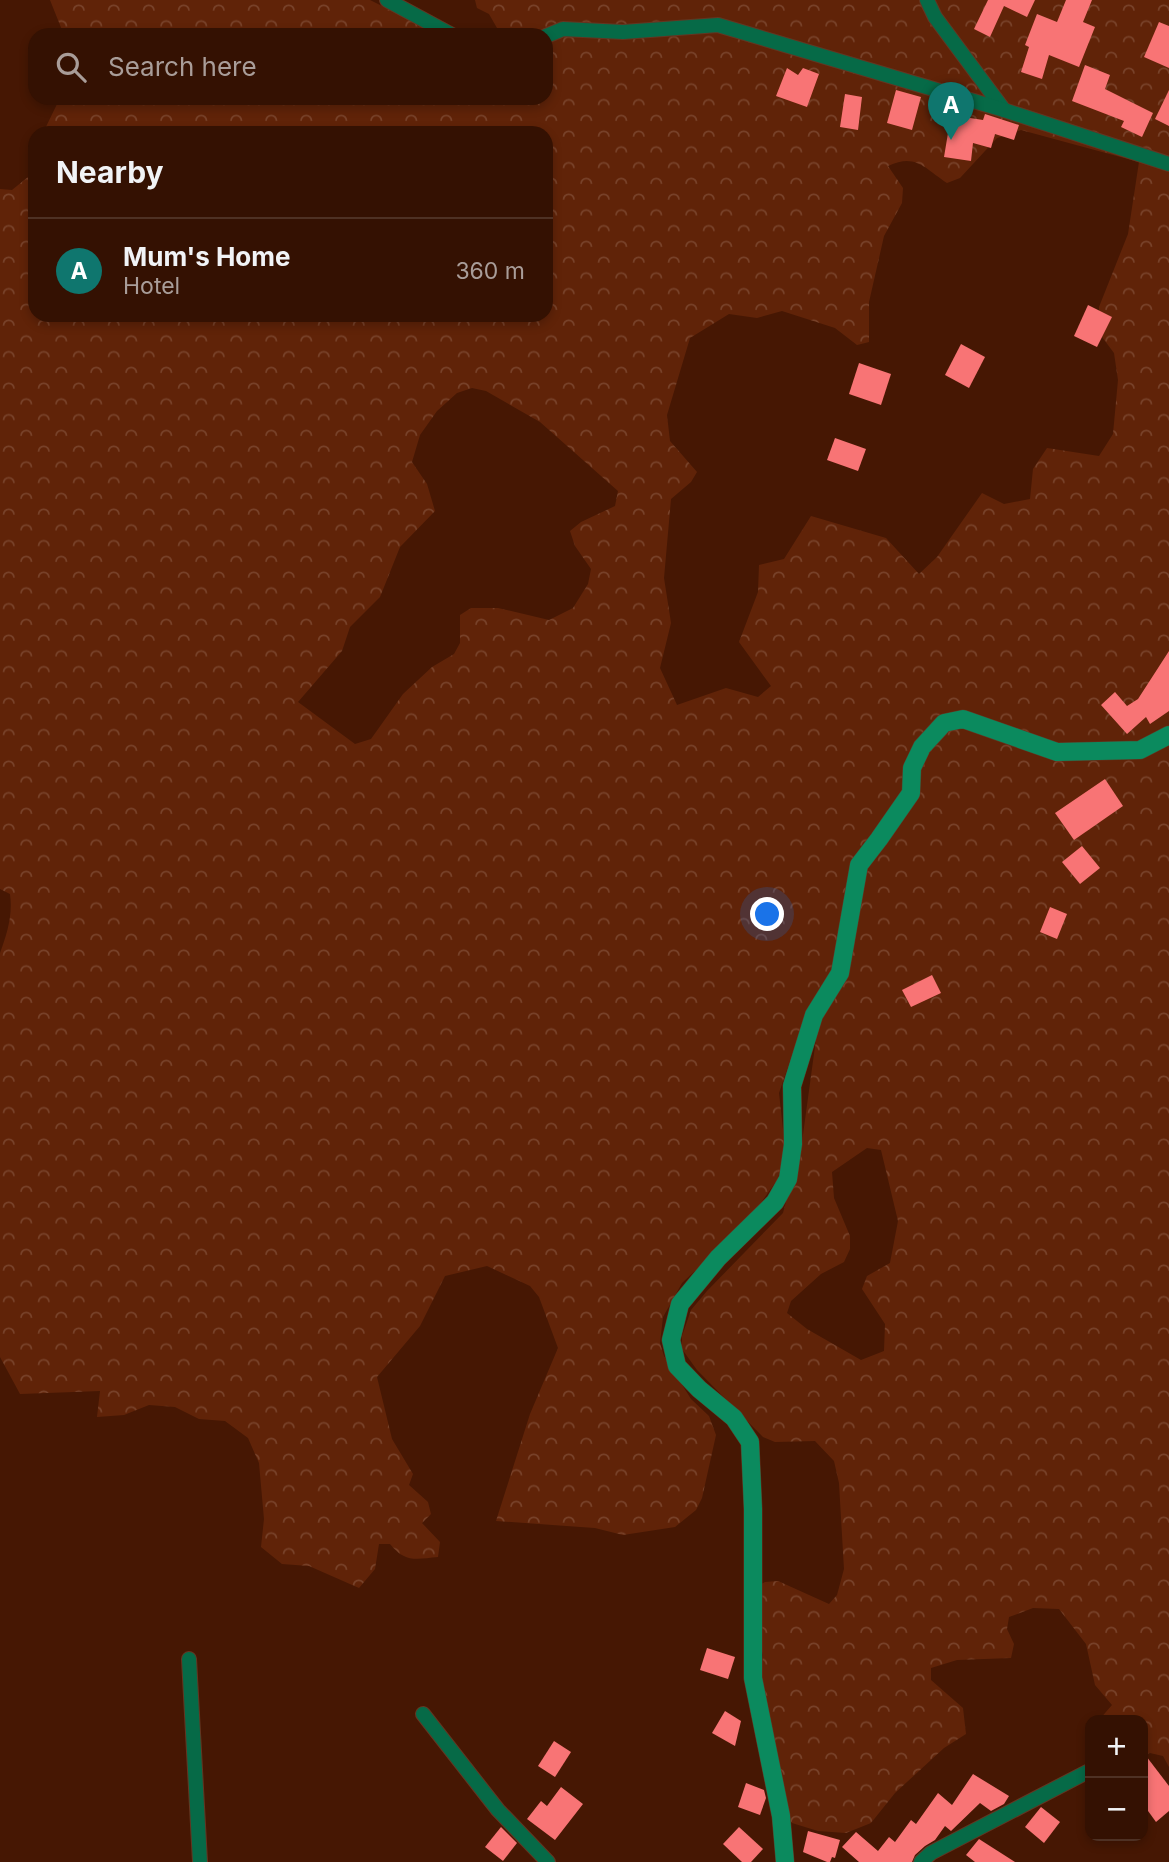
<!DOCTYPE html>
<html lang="en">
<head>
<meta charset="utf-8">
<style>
  body { margin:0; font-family:Inter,sans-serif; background:#3f1f11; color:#f1f3f6 }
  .controls { position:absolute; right:21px; bottom:21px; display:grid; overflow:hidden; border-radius:14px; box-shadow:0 4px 10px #0003 }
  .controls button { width:63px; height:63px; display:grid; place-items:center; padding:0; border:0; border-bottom:2px solid #4e3124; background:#341102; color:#f1f3f6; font:35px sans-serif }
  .you { position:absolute; left:768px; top:915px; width:24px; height:24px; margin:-18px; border:5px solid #fff; border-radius:50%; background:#1a73e8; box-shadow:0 0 0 10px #1a73e833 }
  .badge { display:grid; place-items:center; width:46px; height:46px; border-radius:50%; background:#0f766e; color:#fff; font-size:23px; font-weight:700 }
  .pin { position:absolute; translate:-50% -58px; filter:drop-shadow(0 2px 4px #0008) }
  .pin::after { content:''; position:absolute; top:37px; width:24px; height:21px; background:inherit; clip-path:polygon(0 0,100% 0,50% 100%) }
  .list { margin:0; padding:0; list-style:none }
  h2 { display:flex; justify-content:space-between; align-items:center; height:91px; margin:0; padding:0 28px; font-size:30px }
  h2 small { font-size:23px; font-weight:400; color:#a99d99 }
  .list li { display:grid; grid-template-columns:46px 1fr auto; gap:21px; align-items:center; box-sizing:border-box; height:105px; padding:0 28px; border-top:2px solid #4e3124 }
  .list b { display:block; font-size:26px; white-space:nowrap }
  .list p { margin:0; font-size:23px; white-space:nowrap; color:#a99d99 }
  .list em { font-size:23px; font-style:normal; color:#a99d99 }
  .icon { flex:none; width:38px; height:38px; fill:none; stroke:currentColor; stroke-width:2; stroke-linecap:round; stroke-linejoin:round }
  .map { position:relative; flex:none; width:1169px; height:1862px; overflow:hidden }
  .search { position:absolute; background:#341102; box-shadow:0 4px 10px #0003; left:28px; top:28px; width:525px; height:77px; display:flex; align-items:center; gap:18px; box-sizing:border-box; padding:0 24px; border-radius:21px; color:#a99d99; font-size:26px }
  .panel { position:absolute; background:#341102; box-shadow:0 4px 10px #0003; left:28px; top:126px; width:525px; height:196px; border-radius:21px }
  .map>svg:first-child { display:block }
</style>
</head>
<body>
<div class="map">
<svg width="1169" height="1862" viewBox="0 0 1169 1862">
  <defs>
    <pattern id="forest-crowns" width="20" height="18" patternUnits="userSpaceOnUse" patternTransform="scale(1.75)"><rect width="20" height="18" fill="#602308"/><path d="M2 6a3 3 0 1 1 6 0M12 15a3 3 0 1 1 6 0" fill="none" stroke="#78422a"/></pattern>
  </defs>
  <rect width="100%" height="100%" fill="#461703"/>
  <g fill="url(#forest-crowns)" fill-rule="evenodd">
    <path d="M50 0H370L390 10 407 12 443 35H64Z"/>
    <path d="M475 0H1169V1767L1163 1756 1150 1753 1143 1755V1720H1099L1112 1705 1095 1685 1086 1644 1059 1609 1033 1608 1009 1617 1007 1629 1014 1644 1011 1658 957 1660 931 1668V1680L963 1708 966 1734 944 1748 895 1793 871 1823 846 1833 818 1831 792 1823 783 1814 759 1682 763 1655 749 1601 753 1589 765 1582 778 1581 829 1604 837 1595 844 1569 839 1483 834 1461 815 1441 775 1442 763 1437 697 1370 682 1349V1336L691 1310 707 1291 783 1213 802 1142 817 1032 805 1017 779 1093 786 1157 777 1180 748 1221 682 1283 663 1317 660 1343 664 1356 691 1399 709 1416 716 1435 702 1498 696 1510 675 1527 623 1535 595 1528 496 1521 530 1414 558 1348 539 1297 530 1286 487 1266 445 1276 420 1326 377 1377 392 1439 413 1474 409 1485 428 1502 431 1514 422 1523 440 1542 438 1557C416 1559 405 1563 390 1544H379L375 1569 359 1588 309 1566 282 1564 261 1547 264 1519 259 1463 248 1438 225 1421 199 1419 175 1407 149 1405 124 1415 97 1417 100 1391 20 1394 0 1357V953C7 934 13 915 10 894L0 889V189L12 190 28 177V164L35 149V315H546V133H43L60 98H546V35H501L489 14 477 8ZM1021 130 1139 162 1128 234 1099 307V333L1114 353 1118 380 1113 434 1099 456 1047 448 1033 469 1030 499 1004 504 982 493 937 557 919 574 886 538 811 516 784 559 759 565 758 592 739 642 771 686 758 697 726 688 677 705 660 668 671 623 664 578 671 499 691 482 697 472 670 441 667 415 690 338 729 314 757 318 782 311 835 328 857 345 869 342V302L884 236 902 203 903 188 888 166C916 153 924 168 947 183L960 178 997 138ZM472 388 486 391 540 422 618 491 615 506 581 522 570 531 575 546 591 569 588 584 573 608 549 620 498 608H471L460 615V643L454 654 432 667 403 694 371 739 355 744 298 702 342 651 350 627 380 597 400 547 435 511 427 484 412 462 420 435 437 411 457 393ZM867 1148 881 1150 898 1221 890 1263 867 1276 862 1289 885 1324 884 1351 861 1360 807 1329 787 1313 791 1301 821 1274 844 1262 850 1249V1236L834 1198 832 1172Z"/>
  </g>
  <g fill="#f87475">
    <path d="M988 0H1035L1027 17 1004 6 990 37 974 29Z"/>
    <path d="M1066 0H1092L1083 22 1095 27 1079 67 1049 55 1042 79 1021 72 1029 47 1025 45 1037 14 1057 22Z"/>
    <path d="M1159 22 1169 26V68L1144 57Z"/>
    <path d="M1085 65 1110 75 1105 89 1153 113 1142 137 1121 127 1124 121 1072 101Z"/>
    <path d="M787 68 798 75 803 68 819 74 807 107 776 96Z"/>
    <path d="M896 90 921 97 912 130 887 123Z"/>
    <path d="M1169 90V126L1155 119Z"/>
    <path d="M845 94 862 97 858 130 840 127Z"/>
    <path d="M985 114 1019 125 1014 140 995 134 991 148 973 143 971 161 944 157 951 115 983 120Z"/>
    <path d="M1088 305 1112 317 1097 347 1074 336Z"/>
    <path d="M961 344 985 357 969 388 945 375Z"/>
    <path d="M859 363 891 374 881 405 849 394Z"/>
    <path d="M835 438 866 449 858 471 827 460Z"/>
    <path d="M1169 651V711L1150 724 1146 717 1127 734 1101 705 1115 692 1127 706 1138 699Z"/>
    <path d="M1105 779 1123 806 1074 840 1055 813Z"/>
    <path d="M1082 846 1100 868 1080 884 1062 862Z"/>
    <path d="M1050 907 1067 914 1057 939 1040 932Z"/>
    <path d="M932 975 941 993 911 1007 902 990Z"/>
    <path d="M707 1648 735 1657 728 1679 700 1670Z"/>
    <path d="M725 1711 741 1721 735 1746 712 1733Z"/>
    <path d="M554 1741 571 1752 555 1777 538 1766Z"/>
    <path d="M1143 1752 1169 1786V1811L1156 1822 1143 1804Z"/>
    <path d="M973 1774 1009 1796 1004 1804 991 1811 980 1803 951 1831 945 1826 935 1840 925 1846 915 1855 912 1862H859L842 1847 856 1832 878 1851 889 1837 895 1842 911 1820 916 1824 938 1793 952 1805Z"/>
    <path d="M746 1783 764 1790 766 1798 760 1815 738 1807Z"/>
    <path d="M561 1787 583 1804 555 1840 527 1819 541 1801 547 1806Z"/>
    <path d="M1041 1807 1060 1822 1044 1843 1025 1827Z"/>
    <path d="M501 1827 517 1843 503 1861 485 1847Z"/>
    <path d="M739 1827 763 1849 751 1862H742L723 1844Z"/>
    <path d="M808 1831 840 1840 835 1858 832 1857 830 1862H827L803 1852Z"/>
    <path d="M979 1839 1015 1862H975L966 1855Z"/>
  </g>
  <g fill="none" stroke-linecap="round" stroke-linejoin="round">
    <defs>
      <g id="street">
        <path d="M387 0 452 35"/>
        <path d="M927 0 935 17 1004 110"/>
        <path d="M546 36 563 29 623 32 718 25 1004 110 1169 164"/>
        <path d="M189 1659 200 1862"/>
        <path d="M423 1714 498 1810 548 1862"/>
        <path d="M921 1862 931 1853 1087 1772"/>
      </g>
      <path id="secondary" d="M785 1862 781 1816 753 1678V1509L750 1442 734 1418 699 1389 677 1366 671 1340 680 1304 718 1258 775 1202 788 1179 793 1144 792 1086 814 1015 840 973 859 865 879 839 911 793 912 768 922 747 944 723 963 719 1057 752 1140 750 1169 735"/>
    </defs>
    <use href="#street" stroke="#633622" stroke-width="16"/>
    <use href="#secondary" stroke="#633622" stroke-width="19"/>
    <use href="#street" stroke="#066a47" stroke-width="14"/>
    <use href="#secondary" stroke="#0b8a5e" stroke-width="18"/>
  </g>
</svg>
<div class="controls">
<button>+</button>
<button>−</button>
</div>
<div class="you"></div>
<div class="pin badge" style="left:951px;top:140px">A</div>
<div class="search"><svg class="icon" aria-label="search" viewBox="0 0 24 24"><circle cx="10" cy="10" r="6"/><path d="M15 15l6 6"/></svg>Search here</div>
<section class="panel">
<h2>Nearby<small></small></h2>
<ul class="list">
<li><span class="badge">A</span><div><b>Mum's Home</b><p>Hotel</p></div><em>360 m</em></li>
</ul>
</section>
</div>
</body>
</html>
